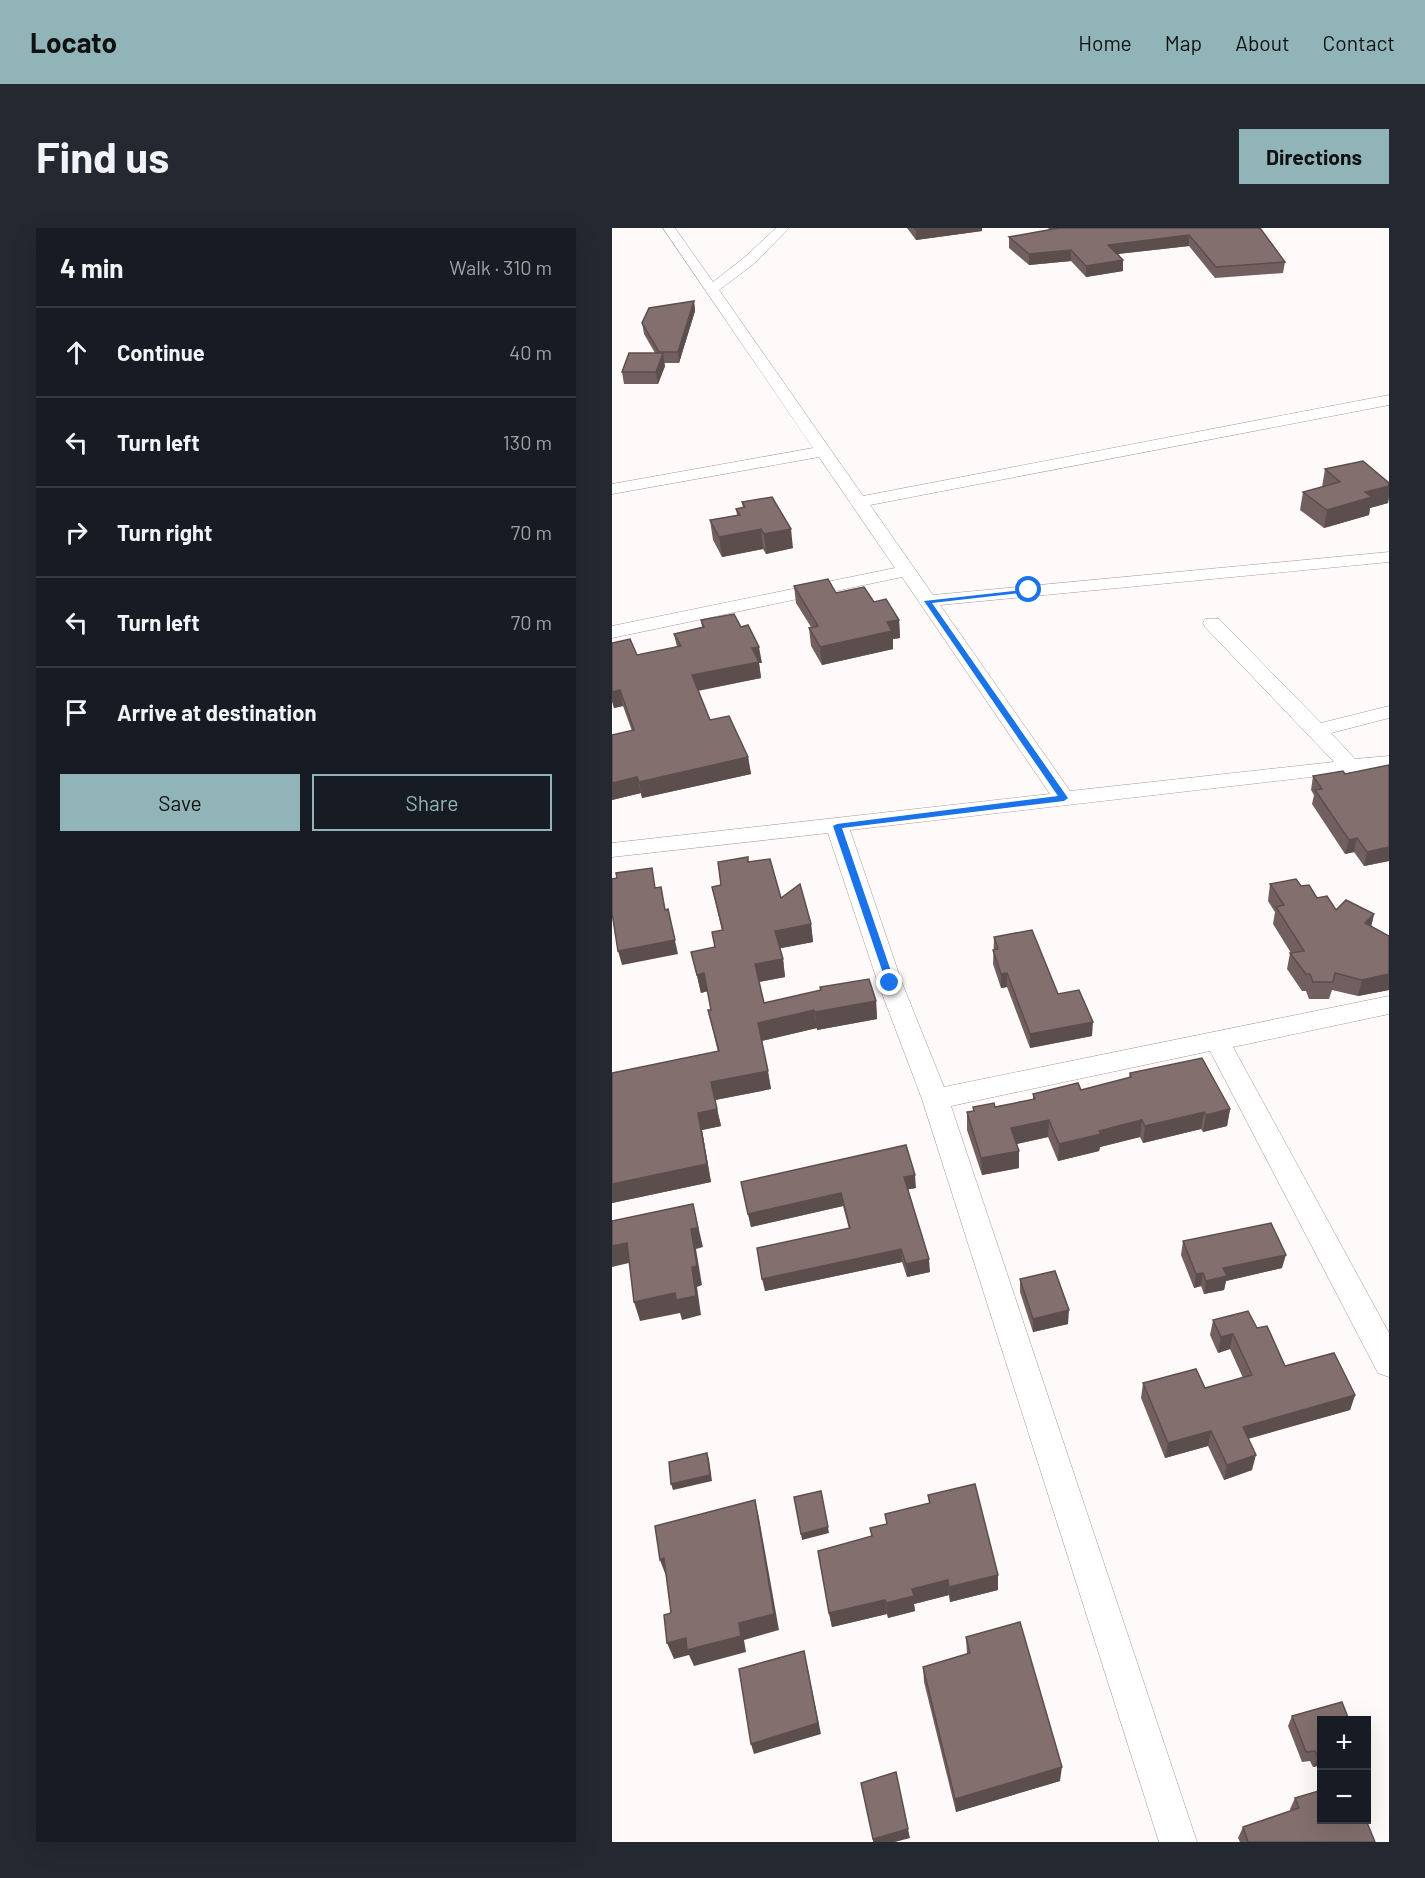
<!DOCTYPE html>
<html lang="en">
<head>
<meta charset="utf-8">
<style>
  body { margin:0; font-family:Barlow,sans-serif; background:#242831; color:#f1f3f6 }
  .controls { position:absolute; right:18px; bottom:18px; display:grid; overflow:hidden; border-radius:0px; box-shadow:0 6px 24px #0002 }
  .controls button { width:54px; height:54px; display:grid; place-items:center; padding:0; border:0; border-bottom:2px solid #363941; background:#171b24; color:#f1f3f6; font:30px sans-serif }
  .stop { position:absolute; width:18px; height:18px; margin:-14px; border:4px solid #1a73e8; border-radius:50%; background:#fff }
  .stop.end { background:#1a73e8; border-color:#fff; box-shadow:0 2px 6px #0008 }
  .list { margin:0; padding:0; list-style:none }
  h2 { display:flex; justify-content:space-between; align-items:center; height:78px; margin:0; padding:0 24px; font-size:26px }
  h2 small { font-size:20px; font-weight:400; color:#9ea1a6 }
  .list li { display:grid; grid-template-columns:39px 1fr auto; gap:18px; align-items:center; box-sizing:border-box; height:90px; padding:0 24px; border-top:2px solid #363941 }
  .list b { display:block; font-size:22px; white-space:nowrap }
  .list em { font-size:20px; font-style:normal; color:#9ea1a6 }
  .actions { display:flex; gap:12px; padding:18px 24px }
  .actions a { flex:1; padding:14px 0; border:2px solid #90b4b8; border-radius:0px; text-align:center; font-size:21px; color:#90b4b8 }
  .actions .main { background:#90b4b8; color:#111 }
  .icon { flex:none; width:33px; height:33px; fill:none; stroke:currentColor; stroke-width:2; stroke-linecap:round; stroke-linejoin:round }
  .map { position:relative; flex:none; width:777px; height:1614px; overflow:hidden; border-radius:0px }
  header { display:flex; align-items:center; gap:36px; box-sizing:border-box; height:84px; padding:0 30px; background:#90b4b8; color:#111 }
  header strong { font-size:28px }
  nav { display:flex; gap:33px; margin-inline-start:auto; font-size:21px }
  .intro { display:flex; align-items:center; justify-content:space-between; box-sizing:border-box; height:144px; padding:0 36px }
  h1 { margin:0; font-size:42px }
  .button { padding:15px 27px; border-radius:0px; background:#90b4b8; color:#111; font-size:21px; font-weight:700 }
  main { display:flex; gap:36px; padding:0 36px }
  aside { flex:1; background:#171b24; border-radius:0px; box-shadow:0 6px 24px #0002 }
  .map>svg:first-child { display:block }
</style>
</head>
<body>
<header>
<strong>Locato</strong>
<nav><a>Home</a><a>Map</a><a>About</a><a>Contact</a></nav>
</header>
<div class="intro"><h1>Find us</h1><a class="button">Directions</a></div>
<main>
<aside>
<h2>4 min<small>Walk · 310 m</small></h2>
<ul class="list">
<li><svg class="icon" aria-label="ahead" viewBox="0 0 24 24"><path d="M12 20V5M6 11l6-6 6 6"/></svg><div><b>Continue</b></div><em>40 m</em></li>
<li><svg class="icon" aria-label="left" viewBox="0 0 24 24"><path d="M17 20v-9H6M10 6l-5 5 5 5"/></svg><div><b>Turn left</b></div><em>130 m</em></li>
<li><svg class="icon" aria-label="right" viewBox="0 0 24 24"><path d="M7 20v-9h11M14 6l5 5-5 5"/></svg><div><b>Turn right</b></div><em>70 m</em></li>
<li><svg class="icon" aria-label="left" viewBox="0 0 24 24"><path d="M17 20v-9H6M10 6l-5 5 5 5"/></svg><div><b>Turn left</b></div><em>70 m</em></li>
<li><svg class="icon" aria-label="arrive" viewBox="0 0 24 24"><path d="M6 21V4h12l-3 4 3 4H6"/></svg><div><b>Arrive at destination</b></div></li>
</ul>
<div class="actions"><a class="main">Save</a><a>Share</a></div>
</aside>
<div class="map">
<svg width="777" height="1614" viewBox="0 0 777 1614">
  <rect width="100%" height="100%" fill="#fefaf9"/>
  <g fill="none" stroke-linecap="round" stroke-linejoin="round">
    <defs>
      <path id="street" d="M51 0H63L101 54 133 29 164 0H177L143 35 107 62 251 268 777 167V177L258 277 321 367 777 324V334L328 377 458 563 722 534 593 399 591 395 593 391H607L709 495 777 478V490L719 505 743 531 777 528V540L238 602 290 755 332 859 777 768V786L621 819 777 1105V1149L766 1145 598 823 339 878 585 1614H547L310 871 266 755 216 605 0 629V615L438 566 290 349 0 410V398L283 340 207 229 0 266V256L201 220Z"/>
    </defs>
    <use href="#street" stroke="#a99594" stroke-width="1"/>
    <use href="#street" fill="#fff" fill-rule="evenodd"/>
  </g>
  <g fill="#71605f">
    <path d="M295 0H370V3L304 12Z"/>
    <path d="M436 0H648L673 34 671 45 603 50 577 18 506 26 511 32V43L474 49 459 33 417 37 397 20V9L438 2Z"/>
    <path d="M82 73 83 83 67 135H52L53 138 46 156H12L10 144 43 125 32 106 30 95Z"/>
    <path d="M713 241 777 255V268L776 275 758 280 757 287 712 300 688 282 691 264 710 259Z"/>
    <path d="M130 274 181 320 154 326 151 321 110 329 101 312 98 292 125 287 124 281 131 280Z"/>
    <path d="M182 358 224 365 262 374 287 392 288 410 281 411V421L210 437 199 418 197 400 199 399 184 375Z"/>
    <path d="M89 392 129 399 150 435H147L149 450 86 463 98 492 136 529 139 546 30 570 29 565 0 572V507L20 503 11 478 2 480 0 474V415L25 427 65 419 62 406 90 399Z"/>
    <path d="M777 537V633L752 638 742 624 733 626 700 576 702 567 699 562 701 548 733 546Z"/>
    <path d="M137 634 169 670 199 696 201 714 168 720 171 731 173 749 147 754 152 775 264 773 265 791 205 802V800L150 813 159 861 103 872 109 898 90 902 99 954 0 975V845L106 824 96 782H99L96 763 89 765 79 724 103 719 110 703 100 659 109 657Z"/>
    <path d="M658 656 689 658 705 670 724 682 762 686 759 699 777 708V762L746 768 720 762 717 771H697L694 763H690L675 741 678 725H679L661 696 663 684 656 673Z"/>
    <path d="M382 709 446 766 480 808 418 820 395 759 389 760 381 736Z"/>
    <path d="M518 845 618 881 615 898 591 904 589 901 531 915 528 909 488 919 487 923 446 933 436 909 405 916 407 940 370 947 355 902V884L361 883V879H383L421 871V866L469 862 517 850Z"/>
    <path d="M129 954 304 960 296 961 318 1044 295 1049 290 1034 153 1063 237 1001 231 978 139 999Z"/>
    <path d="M571 1013 670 1040 614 1053 612 1062 592 1066 589 1058 582 1060 569 1027Z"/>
    <path d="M408 1051 456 1096 421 1104 408 1064Z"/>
    <path d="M601 1092 645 1100 673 1138 743 1167 738 1182 636 1211 640 1242 612 1252 596 1218 553 1230 529 1170 531 1155 593 1160 631 1150 618 1121 606 1125 598 1107Z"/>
    <path d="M316 1267 386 1347V1362L338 1374 337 1367 302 1376 303 1383 276 1390 275 1386 220 1399 217 1385 260 1308 274 1296 317 1275Z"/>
    <path d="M354 1409 448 1553 344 1584 312 1454 311 1439 355 1426Z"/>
    <path d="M680 1488 737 1492 710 1537 701 1539 698 1533 690 1534 676 1498Z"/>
    <path d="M683 1570 763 1614H628L626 1610 631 1599 679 1583 678 1581Z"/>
  </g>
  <g fill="#5c4e4d">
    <path d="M319 0H370V3L304 12V2Z"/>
    <path d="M577 7V18L496 27V17Z"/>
    <path d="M459 22V33L417 37V26Z"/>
    <path d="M511 32V43L474 49V38Z"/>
    <path d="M82 73 83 83 67 135 66 124Z"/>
    <path d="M51 125 53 138 46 156 44 144Z"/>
    <path d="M777 258V268L776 275 758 280 757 287 712 300 715 282 753 264Z"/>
    <path d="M149 301 151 321 110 329 107 309Z"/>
    <path d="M179 301 181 320 154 326 152 306Z"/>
    <path d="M287 392 288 410 281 411V421L210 437 208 419 275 394Z"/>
    <path d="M147 419 150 435H147L149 450 83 463 80 447 140 420Z"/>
    <path d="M8 462 11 478 2 480 0 470V464Z"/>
    <path d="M136 529 139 546 30 570 27 554Z"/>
    <path d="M25 549 29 565 0 572V555Z"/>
    <path d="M745 610 742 624 733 626 737 612Z"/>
    <path d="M777 619V633L752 638 755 624Z"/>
    <path d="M56 681 66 726 10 737 6 723Z"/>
    <path d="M762 686 758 703 753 695Z"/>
    <path d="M199 696 201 714 165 721 163 703Z"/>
    <path d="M171 731 173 749 146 754 143 736Z"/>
    <path d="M92 745 96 763 89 765 85 747Z"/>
    <path d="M395 745V759L389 760V746Z"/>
    <path d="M777 746V762L746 768 750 752Z"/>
    <path d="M264 773 265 791 205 802 203 784Z"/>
    <path d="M202 782 205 800 149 813 146 795Z"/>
    <path d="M481 794 480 808 418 820V806Z"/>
    <path d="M156 843 159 861 103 872 109 898 90 902 99 954 0 975V956L86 885 99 854Z"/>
    <path d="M618 881 615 898 591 904 594 887Z"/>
    <path d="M592 884 589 901 531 915 533 898Z"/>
    <path d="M437 892 436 909 399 917V900Z"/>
    <path d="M530 892 528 909 488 919 487 923 446 933 447 916 487 903Z"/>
    <path d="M407 923V940L370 947 369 930Z"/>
    <path d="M303 947 304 960 293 962 292 949Z"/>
    <path d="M229 965 231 978 139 999 136 986Z"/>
    <path d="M81 976 91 1019 84 1021 90 1057 85 1059 89 1087 70 1092 68 1085 28 1093 22 1074 80 1039 79 1001Z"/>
    <path d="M15 1015 21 1034 0 1039V1018Z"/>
    <path d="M289 1021 290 1034 153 1063 150 1051Z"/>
    <path d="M674 1027 670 1040 614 1053 612 1062 592 1066 594 1053 611 1040Z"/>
    <path d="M317 1031 318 1044 295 1049 294 1036Z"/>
    <path d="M591 1045 589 1058 582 1060 584 1046Z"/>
    <path d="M457 1082 456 1096 421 1104V1091Z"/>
    <path d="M621 1106 618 1121 606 1125 609 1109Z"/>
    <path d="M743 1167 738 1182 627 1213 631 1199Z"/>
    <path d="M599 1203 596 1218 553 1230 556 1215Z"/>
    <path d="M95 1225 97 1231 100 1253 61 1262 59 1256Z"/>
    <path d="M644 1227 640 1242 612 1252 615 1237Z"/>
    <path d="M143 1272 147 1290 167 1402 132 1412 134 1424 82 1438 77 1427 62 1431 55 1415 127 1395Z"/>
    <path d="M216 1299 217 1305 190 1312 189 1306Z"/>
    <path d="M52 1330 54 1348 48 1332Z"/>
    <path d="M386 1347V1362L338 1374 337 1359Z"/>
    <path d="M336 1352 337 1367 302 1376 303 1383 276 1390 274 1375 300 1361Z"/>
    <path d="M273 1372 275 1386 220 1399 217 1385Z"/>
    <path d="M192 1423 209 1506 142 1526 139 1516Z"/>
    <path d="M710 1529V1537L701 1539 706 1530Z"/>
    <path d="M450 1539 448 1553 344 1584 343 1571Z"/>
    <path d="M296 1601 298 1610 283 1614H261V1611Z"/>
  </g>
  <g fill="#83706e" stroke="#5c4e4d" stroke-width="1.5">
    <path d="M302 0H319L304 2Z"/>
    <path d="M447 0H648L673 34 604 39 577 7 496 17 511 32 474 38 459 22 417 26 397 9Z"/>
    <path d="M82 73 66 124H47L30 95 37 80Z"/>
    <path d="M17 125H51L44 144H10Z"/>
    <path d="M751 233 777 255V258L753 264 760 269 715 282 691 264 728 254 713 241Z"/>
    <path d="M160 269 179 301 152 306 149 301 107 309 98 292 128 287 124 281 133 279 130 274Z"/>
    <path d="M216 351 224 365 252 359 262 374 274 371 287 392 275 394 280 403 208 419 197 400 206 398 182 358Z"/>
    <path d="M122 386 129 399 136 397 147 419 140 420 147 434 80 447 98 492 117 488 136 529 27 554 25 549 0 555V507L22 502 8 462 0 464V415L18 411 25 427 69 418 62 406 92 399 89 392Z"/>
    <path d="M777 537V619L755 624 745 610 737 612 703 562 710 561 701 548 731 543 733 546Z"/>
    <path d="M136 629V634L158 631 169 670 188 656 199 696 163 703 171 731 143 736 152 775 209 762 208 759 257 751 264 773 203 784 202 782 146 795 156 843 99 854 105 881 86 885 95 936 0 956V845L107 823 96 782H99L92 745 85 747 79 724 103 719 100 704 111 702 100 659 109 657 106 634Z"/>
    <path d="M40 640 43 660 49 659 53 682 56 681 63 712 6 723 0 685V651L5 650 4 645Z"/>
    <path d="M684 651 689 658 697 657 705 670 715 668 724 682 734 672 762 686 753 695 777 708V746L750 752 723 745 721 754H701L698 746H694L678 725 692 723 664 679 672 677 658 656Z"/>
    <path d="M420 702 446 766 467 762 481 794 418 806 395 745 389 746 381 722 386 721 382 709Z"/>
    <path d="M590 830 618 881 594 887 592 884 533 898 530 892 487 903 489 906 447 916 437 892 399 900 407 923 369 930 355 884 362 883 361 879 382 875 383 879 423 871 421 866 466 855 469 862 519 849 518 845Z"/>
    <path d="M294 917 303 947 292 949 317 1031 294 1036 289 1021 150 1051 145 1020 238 1000 229 965 136 986 129 954Z"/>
    <path d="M81 976 86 1000 79 1001 85 1038 80 1039 84 1068 64 1072 63 1065 22 1074 15 1015 0 1018V993Z"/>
    <path d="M659 995 674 1027 611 1040 615 1048 594 1053 591 1045 584 1046 571 1013Z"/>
    <path d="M443 1043 457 1082 421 1091 408 1051Z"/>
    <path d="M636 1083 645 1100 655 1098 673 1138 722 1125 743 1167 631 1199 644 1227 615 1237 599 1203 556 1215 531 1155 584 1141 593 1160 640 1147 621 1106 609 1109 601 1092Z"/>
    <path d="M95 1225 98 1247 59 1256 57 1234Z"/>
    <path d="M363 1256 386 1347 337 1359 336 1352 300 1361 302 1368 274 1375 273 1372 217 1385 206 1323 260 1308 258 1300 275 1296 273 1286 318 1275 316 1267Z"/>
    <path d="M209 1263 216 1299 189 1306 182 1269Z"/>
    <path d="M143 1272 162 1386 127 1395 129 1408 75 1422 74 1410 55 1415 52 1387 59 1385 52 1330 48 1332 43 1298Z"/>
    <path d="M408 1394 450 1539 343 1571 311 1439 358 1425 354 1409Z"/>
    <path d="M192 1423 206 1495 139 1516 127 1441Z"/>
    <path d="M730 1474 737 1492H710V1529L706 1530 703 1523 694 1524 680 1488Z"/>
    <path d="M284 1544 296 1601 261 1611 249 1555Z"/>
    <path d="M710 1562V1592H754L763 1614H636L631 1599 687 1580 683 1570Z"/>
  </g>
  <path fill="#1a73e8" d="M419 361 417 364 320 375 456 570 452 573 230 600 283 755 278 758 275 757 221 598 225 596 446 568 312 373Z"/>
</svg>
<div class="controls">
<button>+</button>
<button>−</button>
</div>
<div class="stop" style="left:417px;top:362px"></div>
<div class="stop end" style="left:278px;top:755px"></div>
</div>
</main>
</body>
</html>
